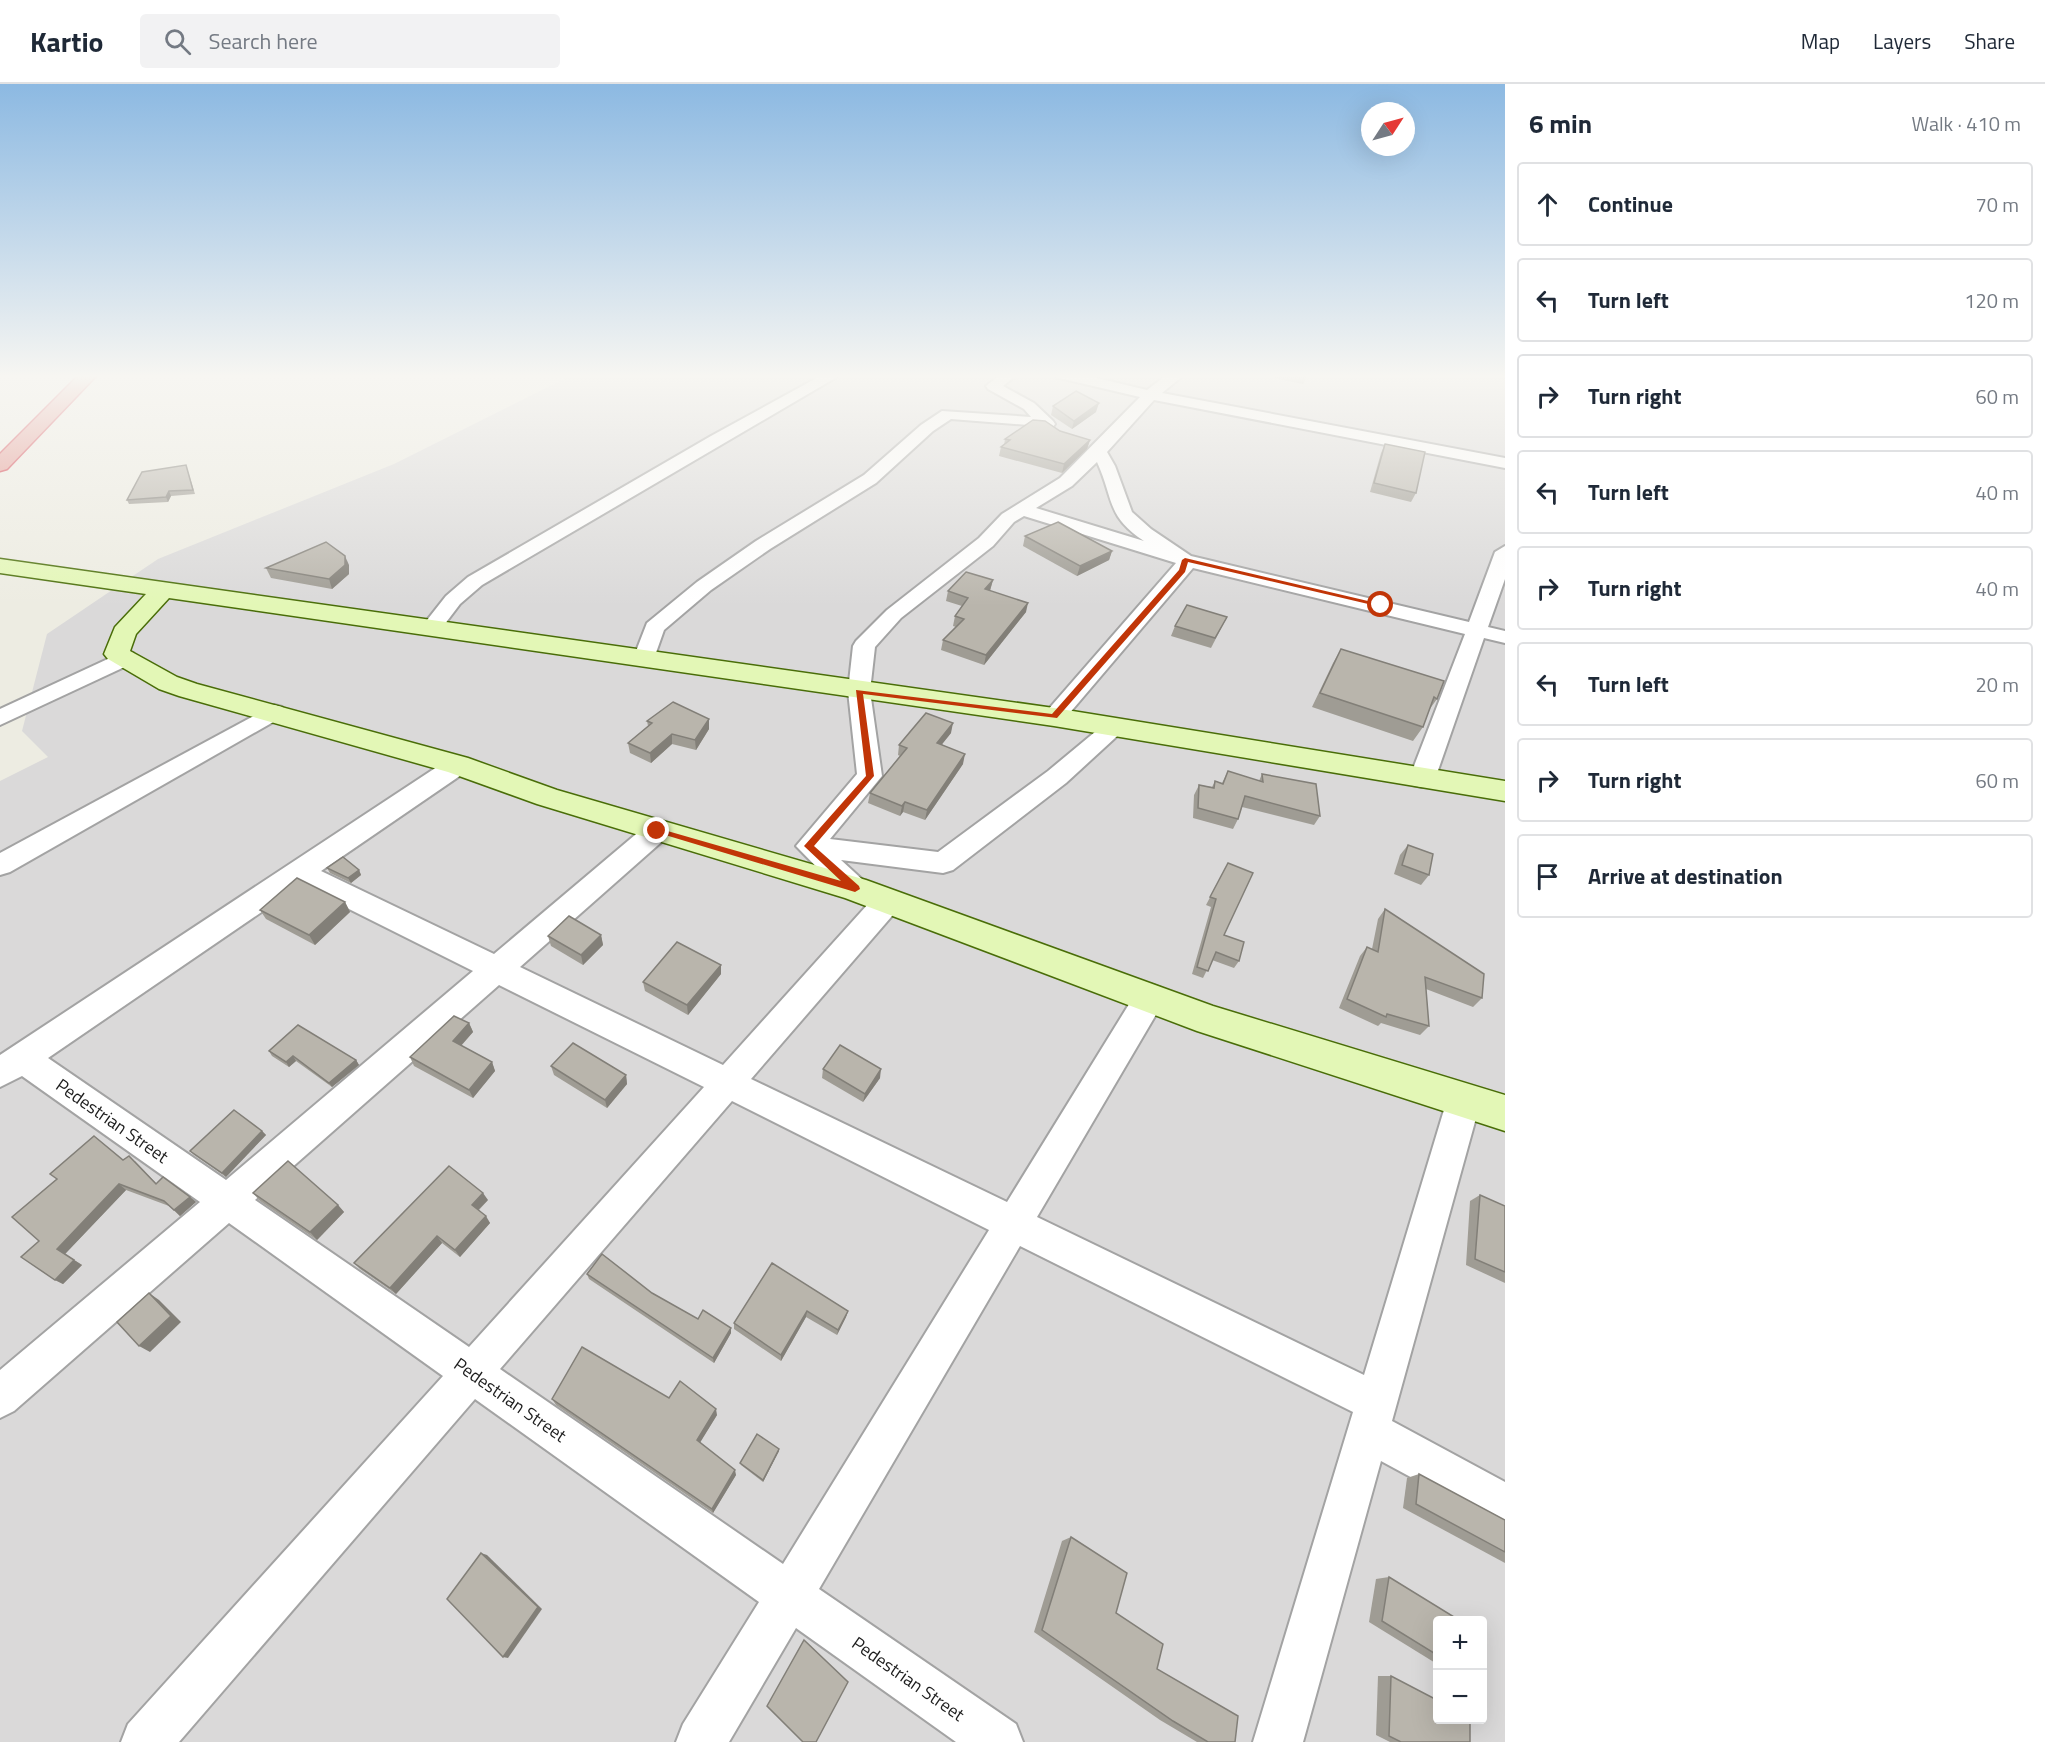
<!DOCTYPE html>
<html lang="en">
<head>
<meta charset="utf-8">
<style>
  body { margin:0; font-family:"Titillium Web",sans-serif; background:#f2f2f3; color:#1f2937 }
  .controls { position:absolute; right:18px; bottom:18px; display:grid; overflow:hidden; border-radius:6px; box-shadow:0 6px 24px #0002 }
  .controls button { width:54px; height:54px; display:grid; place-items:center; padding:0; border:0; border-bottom:2px solid #e0e1e3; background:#fff; color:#1f2937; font:30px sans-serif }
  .compass { position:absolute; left:1361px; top:18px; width:54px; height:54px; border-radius:50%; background:#fff; box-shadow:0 6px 24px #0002; rotate:54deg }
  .stop { position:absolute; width:18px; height:18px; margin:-14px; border:4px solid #c13507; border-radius:50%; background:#fff }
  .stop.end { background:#c13507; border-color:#fff; box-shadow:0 2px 6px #0008 }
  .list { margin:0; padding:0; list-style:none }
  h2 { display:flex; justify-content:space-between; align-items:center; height:78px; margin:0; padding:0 24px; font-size:26px }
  h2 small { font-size:20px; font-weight:400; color:#747a83 }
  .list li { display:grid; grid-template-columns:39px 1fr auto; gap:18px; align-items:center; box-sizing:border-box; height:84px; margin:0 12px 12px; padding:0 12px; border:2px solid #e0e1e3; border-radius:6px }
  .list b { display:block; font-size:22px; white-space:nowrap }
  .list em { font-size:20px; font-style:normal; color:#747a83 }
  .icon { flex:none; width:33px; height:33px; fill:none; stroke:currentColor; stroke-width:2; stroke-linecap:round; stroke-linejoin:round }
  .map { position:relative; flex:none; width:1505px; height:1658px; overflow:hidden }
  header { display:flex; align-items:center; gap:36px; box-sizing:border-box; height:84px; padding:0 30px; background:#fff; border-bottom:2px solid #e0e1e3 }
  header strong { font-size:28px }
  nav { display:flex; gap:33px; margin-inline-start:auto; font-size:21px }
  .search { width:420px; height:54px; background:#f2f2f3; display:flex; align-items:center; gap:15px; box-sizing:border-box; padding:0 21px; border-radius:6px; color:#747a83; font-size:22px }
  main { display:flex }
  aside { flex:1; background:#fff }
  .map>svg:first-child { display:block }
</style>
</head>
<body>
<header>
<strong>Kartio</strong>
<div class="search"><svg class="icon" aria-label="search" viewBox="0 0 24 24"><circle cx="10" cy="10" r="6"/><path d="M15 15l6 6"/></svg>Search here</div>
<nav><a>Map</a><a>Layers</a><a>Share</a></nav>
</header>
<main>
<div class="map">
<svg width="1505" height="1658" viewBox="0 0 1505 1658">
  <rect width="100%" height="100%" fill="#edece2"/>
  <path fill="#dad9d9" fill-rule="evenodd" d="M574 290H1505V1658H0V697L48 673 22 647 47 550 158 475 394 380ZM1438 1536H1482V1636H1438Z"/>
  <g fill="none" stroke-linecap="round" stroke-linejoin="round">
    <defs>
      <g id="street">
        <path d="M824 290H842L482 501 460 520 438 549H424L420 545 446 512 468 493 711 352Z"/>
        <path d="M1001 290H1018L1003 302 1034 319 1053 337 1055 340 1053 343 951 335 933 347 876 399 770 465 711 506 664 546 652 580H636L633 575 647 539 697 498 756 457 864 391 921 341 942 327 1031 333 1024 325 988 305 986 302Z"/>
        <path d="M1053 290H1080L1147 306 1168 290H1185L1162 309 1505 374V384L1154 316 1107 368 1115 382 1132 428 1151 445 1191 472 1469 538 1495 468 1505 462V495L1488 543 1505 547V559L1484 554 1435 695 1431 701 1422 703 1413 701 1409 695 1465 550 1193 484 1062 638 1054 640 1046 638 1042 633 1046 628 1176 479 1024 432 1014 438 993 462 901 534 875 563 870 607 882 692 830 755 938 768 1048 687 1107 638 1115 635 1123 638 1127 643 1066 699 953 786 943 789 841 776 865 798 869 805 865 812 855 815 845 812 796 762 857 690 848 607 853 562 856 557 887 526 979 454 1002 430 1060 394 1140 313 1055 293ZM1097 378C1114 415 1106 432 1144 457L1036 424 1072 402Z"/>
        <path d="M125 567 133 569 136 574 133 579 0 641V625Z"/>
        <path d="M274 621 282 623 286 628 282 633 10 788 0 791V769Z"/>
        <path d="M458 673 467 675 470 681 467 687 321 787 494 870 648 740 657 738 666 740 670 747 666 754 520 883 723 981 878 809 888 806 898 809 902 817 898 825 751 995 1007 1118 1139 904 1150 900 1161 904 1165 913 1161 922 1037 1133 1364 1291 1447 1016 1452 1005 1464 1001 1476 1005 1481 1016 1392 1337 1505 1398V1444L1381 1377 1303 1658H1253L1353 1328 1020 1162 819 1505 1016 1640 1023 1658H956L796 1544 729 1658H676L683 1640 759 1518 475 1315 179 1658H121L128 1640 443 1292 229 1139 14 1327 0 1334V1286L200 1118 22 992 0 1003V971L449 675ZM301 801 473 887 226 1096 48 974ZM499 901 704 1003 469 1263 255 1116ZM732 1017 989 1146 783 1480 500 1285Z"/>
      </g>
      <path id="secondary" d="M0 475 1054 624 1505 697V717L1054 642 169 514 136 550 130 567 177 593 197 600 468 674 557 706 866 796 1213 922 1505 1011V1047L1197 947 845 814 537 720 448 688 179 612 159 605 108 575 104 570 115 543 146 510 0 489Z"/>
      <path id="highway" d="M80 290H98L7 385 0 387V370Z"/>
    </defs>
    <use href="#street" stroke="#a3a3a3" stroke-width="4"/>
    <use href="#secondary" stroke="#496d08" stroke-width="3"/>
    <use href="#highway" stroke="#d02a39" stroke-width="3"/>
    <use href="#street" fill="#fff" fill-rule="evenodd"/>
    <use href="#secondary" fill="#e3f7b6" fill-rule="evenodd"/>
    <use href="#highway" fill="#e2918b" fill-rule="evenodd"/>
  </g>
  <g fill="#9f9c94">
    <path d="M1276 290H1308L1303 300 1274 294Z"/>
    <path d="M1053 322 1096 328 1072 345 1051 331Z"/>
    <path d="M1060 347 1090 356 1087 365 1062 389 999 372 1001 363 1004 361 1005 355Z"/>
    <path d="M1385 360 1416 409 1411 418 1370 408 1381 369Z"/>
    <path d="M186 381 195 410 171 412 168 418 129 420 127 416Z"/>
    <path d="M1025 452 1112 467 1109 476 1077 492 1023 462Z"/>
    <path d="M349 481V490L332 505 271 494 266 484Z"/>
    <path d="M993 496 990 507 1026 528 984 581 941 566 943 556 956 543 953 542 955 532 962 522 946 517 948 507Z"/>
    <path d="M1227 533 1211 564 1171 552 1175 542Z"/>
    <path d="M1341 565 1437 615 1429 626 1423 643 1413 657 1312 623 1333 579Z"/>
    <path d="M709 635V645L696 666 672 660 651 679 630 669 628 659 648 642 647 637Z"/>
    <path d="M951 649 942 660 963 680 925 736 903 728 900 732 868 719 870 709 900 672 898 671 899 661Z"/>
    <path d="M1228 687 1259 697 1262 690 1320 732 1314 741 1242 723 1238 735 1233 745 1193 734 1194 711 1199 701 1212 703 1215 697 1222 699Z"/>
    <path d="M1408 761 1429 791 1421 801 1394 790 1400 771Z"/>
    <path d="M1228 779 1224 851 1239 877 1234 884 1212 876 1203 894 1192 890 1211 823 1206 821Z"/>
    <path d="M327 784 359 786 361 791 351 799 330 789Z"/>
    <path d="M345 818 350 828 315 861 266 835 260 826Z"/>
    <path d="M1385 825 1482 914 1473 923 1426 905 1429 942 1420 951 1381 939 1378 942 1339 924 1360 872 1367 863 1372 865 1378 835Z"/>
    <path d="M601 851 603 861 583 881 551 862 548 852Z"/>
    <path d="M721 881V890L688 931 645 907 643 898Z"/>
    <path d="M469 939 473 948 461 962 492 978 495 987 473 1014 414 982 410 973Z"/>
    <path d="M269 967 356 976 359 981 332 1003 296 977 289 983 272 972Z"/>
    <path d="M551 982 626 991 627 1000 607 1024 554 991Z"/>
    <path d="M823 985 880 994 863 1018 822 994Z"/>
    <path d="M262 1047 266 1051 226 1093 194 1071 190 1067Z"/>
    <path d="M123 1076 135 1077 157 1100 190 1113 196 1118 180 1132 169 1122 126 1106 65 1170 82 1181 63 1200 55 1196 39 1157Z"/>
    <path d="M253 1109 338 1121 344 1128 317 1156 260 1117Z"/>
    <path d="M1480 1111 1505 1122V1199L1466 1181 1470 1117Z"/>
    <path d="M488 1116 479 1126 490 1139 460 1173 442 1159 396 1210 360 1185 354 1179Z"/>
    <path d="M772 1179 848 1227 846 1233 837 1251 806 1233 781 1277 734 1245V1239Z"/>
    <path d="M587 1190 652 1209 698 1235 731 1244V1249L714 1279 589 1195Z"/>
    <path d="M669 1314 717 1331 700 1358 736 1391 713 1429 556 1321 552 1315Z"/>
    <path d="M779 1367 763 1398 741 1381 740 1379Z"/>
    <path d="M1419 1390 1505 1436V1479L1403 1424 1407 1394Z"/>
    <path d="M1071 1453 1116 1529 1157 1585 1235 1658H1197L1160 1636 1034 1548 1062 1457Z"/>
    <path d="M1389 1493 1437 1536V1580L1369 1538 1376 1495Z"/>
    <path d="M1378 1592H1391L1470 1658H1390L1376 1651Z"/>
  </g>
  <g fill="#827f78">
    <path d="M1099 319 1096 328 1072 345 1074 337Z"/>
    <path d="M1090 356 1087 365 1062 389 1064 380Z"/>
    <path d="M169 407 171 412 168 418 166 413Z"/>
    <path d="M1112 467 1109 476 1077 492 1080 482Z"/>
    <path d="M345 472 349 481V490L332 505 329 495Z"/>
    <path d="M993 496 990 506 983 515 985 505Z"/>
    <path d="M1028 519 1026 528 984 581 986 571Z"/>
    <path d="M709 635V645L696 666 695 656Z"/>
    <path d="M953 639 951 649 935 669 937 659Z"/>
    <path d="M672 650V660L651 679 650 669Z"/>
    <path d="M965 670 963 680 925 736 927 726Z"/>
    <path d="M905 718 903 728 900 732 902 722Z"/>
    <path d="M359 786 361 791 351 799 348 794Z"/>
    <path d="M345 818 350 828 315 861 309 851Z"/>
    <path d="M601 851 603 861 583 881 581 871Z"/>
    <path d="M721 881V890L688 931 687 921Z"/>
    <path d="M469 939 473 948 457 966 453 957Z"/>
    <path d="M293 972 296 977 289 983 286 978Z"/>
    <path d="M356 976 359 981 332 1003 329 999Z"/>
    <path d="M492 978 495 987 473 1014 469 1006Z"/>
    <path d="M881 985 880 994 863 1018 865 1010Z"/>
    <path d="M626 991 627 1000 607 1024 605 1016Z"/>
    <path d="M262 1047 266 1051 226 1093 222 1089Z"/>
    <path d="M119 1100 126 1106 65 1170 57 1165Z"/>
    <path d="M483 1109 488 1116 476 1128 472 1121Z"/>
    <path d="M190 1113 196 1118 180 1132 174 1126Z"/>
    <path d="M338 1121 344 1128 317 1156 310 1148Z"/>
    <path d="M486 1132 490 1139 460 1173 455 1166Z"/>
    <path d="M437 1152 442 1159 396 1210 390 1204Z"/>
    <path d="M74 1176 82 1181 63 1200 55 1196Z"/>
    <path d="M149 1209 159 1216 181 1238 150 1268 139 1262Z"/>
    <path d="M807 1227 806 1233 781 1277V1271Z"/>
    <path d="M848 1227 846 1233 837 1251 838 1246Z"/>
    <path d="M731 1244V1249L714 1279 713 1274Z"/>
    <path d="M716 1325 717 1331 698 1362 697 1356Z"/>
    <path d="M779 1365V1367L763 1398V1396Z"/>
    <path d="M735 1386 736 1391 713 1429 712 1425Z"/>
    <path d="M481 1469 487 1471 542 1525 508 1574 503 1573Z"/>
  </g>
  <g fill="#b9b5ac" stroke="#827f78" stroke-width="1.5">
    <path d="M1076 307 1099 319 1074 337 1053 322Z"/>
    <path d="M1033 336 1045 337 1060 347 1090 356 1064 380 1001 363 1010 356 1005 355Z"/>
    <path d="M1385 360 1425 368 1416 409 1374 399Z"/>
    <path d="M186 381 193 406 169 407 166 413 127 416 142 388Z"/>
    <path d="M1058 438 1112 467 1080 482 1025 452Z"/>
    <path d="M326 458 345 472V481L329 495 266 484Z"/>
    <path d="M966 488 993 496 985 505 1028 519 986 571 943 556 964 535 955 532 968 514 948 507Z"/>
    <path d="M1187 521 1227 533 1215 554 1175 542Z"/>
    <path d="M1341 565 1444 597 1437 615 1434 613 1423 643 1320 609Z"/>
    <path d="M673 618 709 635 695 656 672 650 650 669 628 659 652 639 647 637Z"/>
    <path d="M926 629 953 639 937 659 965 670 927 726 905 718 902 722 870 709 907 664 899 661Z"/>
    <path d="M1228 687 1263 698 1262 690 1316 700 1320 732 1245 712 1238 735 1198 724 1199 701 1214 704 1215 697 1223 700Z"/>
    <path d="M1408 761 1433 770 1429 791 1402 781Z"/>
    <path d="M343 773 359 786 348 794 327 784Z"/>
    <path d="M1228 779 1253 789 1224 851 1244 858 1239 877 1216 868 1208 887 1197 883 1216 815 1210 813Z"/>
    <path d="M297 794 345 818 309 851 260 826Z"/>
    <path d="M1385 825 1484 890 1482 914 1425 893 1429 942 1387 930 1386 933 1347 915 1367 863 1378 868Z"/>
    <path d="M569 832 601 851 581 871 548 852Z"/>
    <path d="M677 858 721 881 687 921 643 898Z"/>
    <path d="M454 932 469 939 453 957 492 978 469 1006 410 973Z"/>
    <path d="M298 941 356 976 329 999 293 972 286 978 269 967Z"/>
    <path d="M573 959 626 991 605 1016 551 982Z"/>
    <path d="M840 961 881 985 865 1010 823 985Z"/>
    <path d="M234 1026 262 1047 222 1089 190 1067Z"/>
    <path d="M94 1052 123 1076 129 1072 156 1100 163 1093 190 1113 174 1126 164 1117 119 1100 57 1165 74 1176 55 1196 21 1173 39 1157 12 1133 57 1095 50 1090Z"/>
    <path d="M288 1077 338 1121 310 1148 253 1109Z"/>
    <path d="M449 1082 483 1109 472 1121 486 1132 455 1166 437 1152 390 1204 354 1179Z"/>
    <path d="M1480 1111 1505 1122V1188L1475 1175Z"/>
    <path d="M602 1170 652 1209 698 1235 703 1226 731 1244 713 1274 587 1190Z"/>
    <path d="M772 1179 848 1227 838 1246 807 1227 781 1271 734 1239Z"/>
    <path d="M149 1209 171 1232 139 1262 117 1238Z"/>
    <path d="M582 1263 669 1314 680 1297 716 1325 697 1356 735 1386 712 1425 552 1315Z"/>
    <path d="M757 1350 779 1365 763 1396 740 1379Z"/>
    <path d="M1419 1390 1505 1436V1468L1416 1420Z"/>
    <path d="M1071 1453 1127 1489 1116 1529 1163 1560 1157 1585 1238 1632 1235 1658H1208L1173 1637 1042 1546Z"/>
    <path d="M481 1469 538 1523 503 1573 447 1515Z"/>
    <path d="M1389 1493 1459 1536H1437V1571L1382 1537Z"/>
    <path d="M804 1556 848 1598 816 1658H803L767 1622Z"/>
    <path d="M1391 1592 1437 1616V1635H1470V1658H1401L1389 1652Z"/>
  </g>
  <linearGradient id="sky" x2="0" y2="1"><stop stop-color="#8cb9e2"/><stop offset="0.56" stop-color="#f7f6f2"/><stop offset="1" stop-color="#f7f6f2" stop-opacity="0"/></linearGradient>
  <rect width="1505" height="522" fill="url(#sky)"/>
  <path fill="#c13507" d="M1185 474 1385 521 1381 523 1188 478 1185 488 1057 634 863 610 874 692 814 762 859 802 860 805 855 808 652 747 657 744 841 797 804 762 866 692 856 606 1052 630 1179 486 1182 476Z"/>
  <g text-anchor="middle" stroke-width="4.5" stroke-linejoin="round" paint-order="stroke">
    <g font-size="18" fill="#1c1c1c" stroke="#fff">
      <text transform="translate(112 1037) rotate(35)" y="6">Pedestrian Street</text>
      <text transform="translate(510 1316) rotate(35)" y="6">Pedestrian Street</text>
      <text transform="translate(908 1595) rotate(35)" y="6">Pedestrian Street</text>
    </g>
  </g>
</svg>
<div class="controls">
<button>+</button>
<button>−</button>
</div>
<svg class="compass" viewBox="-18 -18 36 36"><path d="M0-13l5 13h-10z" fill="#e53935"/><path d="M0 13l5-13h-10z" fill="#747a83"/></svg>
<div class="stop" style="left:1381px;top:521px"></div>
<div class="stop end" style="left:657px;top:747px"></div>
</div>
<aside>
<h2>6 min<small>Walk · 410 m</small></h2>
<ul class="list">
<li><svg class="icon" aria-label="ahead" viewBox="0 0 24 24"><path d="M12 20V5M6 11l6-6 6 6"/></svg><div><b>Continue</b></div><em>70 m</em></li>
<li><svg class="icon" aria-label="left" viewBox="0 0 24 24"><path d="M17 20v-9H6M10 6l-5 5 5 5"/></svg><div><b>Turn left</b></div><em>120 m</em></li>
<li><svg class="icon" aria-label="right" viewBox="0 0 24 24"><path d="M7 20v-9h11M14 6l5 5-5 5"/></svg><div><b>Turn right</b></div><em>60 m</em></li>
<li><svg class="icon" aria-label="left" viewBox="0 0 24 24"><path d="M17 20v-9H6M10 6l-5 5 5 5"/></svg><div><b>Turn left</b></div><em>40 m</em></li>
<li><svg class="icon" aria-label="right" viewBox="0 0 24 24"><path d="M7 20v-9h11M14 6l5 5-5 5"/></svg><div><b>Turn right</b></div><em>40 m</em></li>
<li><svg class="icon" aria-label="left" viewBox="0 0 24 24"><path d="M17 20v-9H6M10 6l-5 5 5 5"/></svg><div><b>Turn left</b></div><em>20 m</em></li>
<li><svg class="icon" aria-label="right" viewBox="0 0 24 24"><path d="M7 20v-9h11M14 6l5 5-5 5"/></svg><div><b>Turn right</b></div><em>60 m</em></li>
<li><svg class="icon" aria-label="arrive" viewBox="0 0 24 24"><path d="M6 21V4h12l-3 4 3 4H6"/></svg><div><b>Arrive at destination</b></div></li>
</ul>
</aside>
</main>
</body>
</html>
